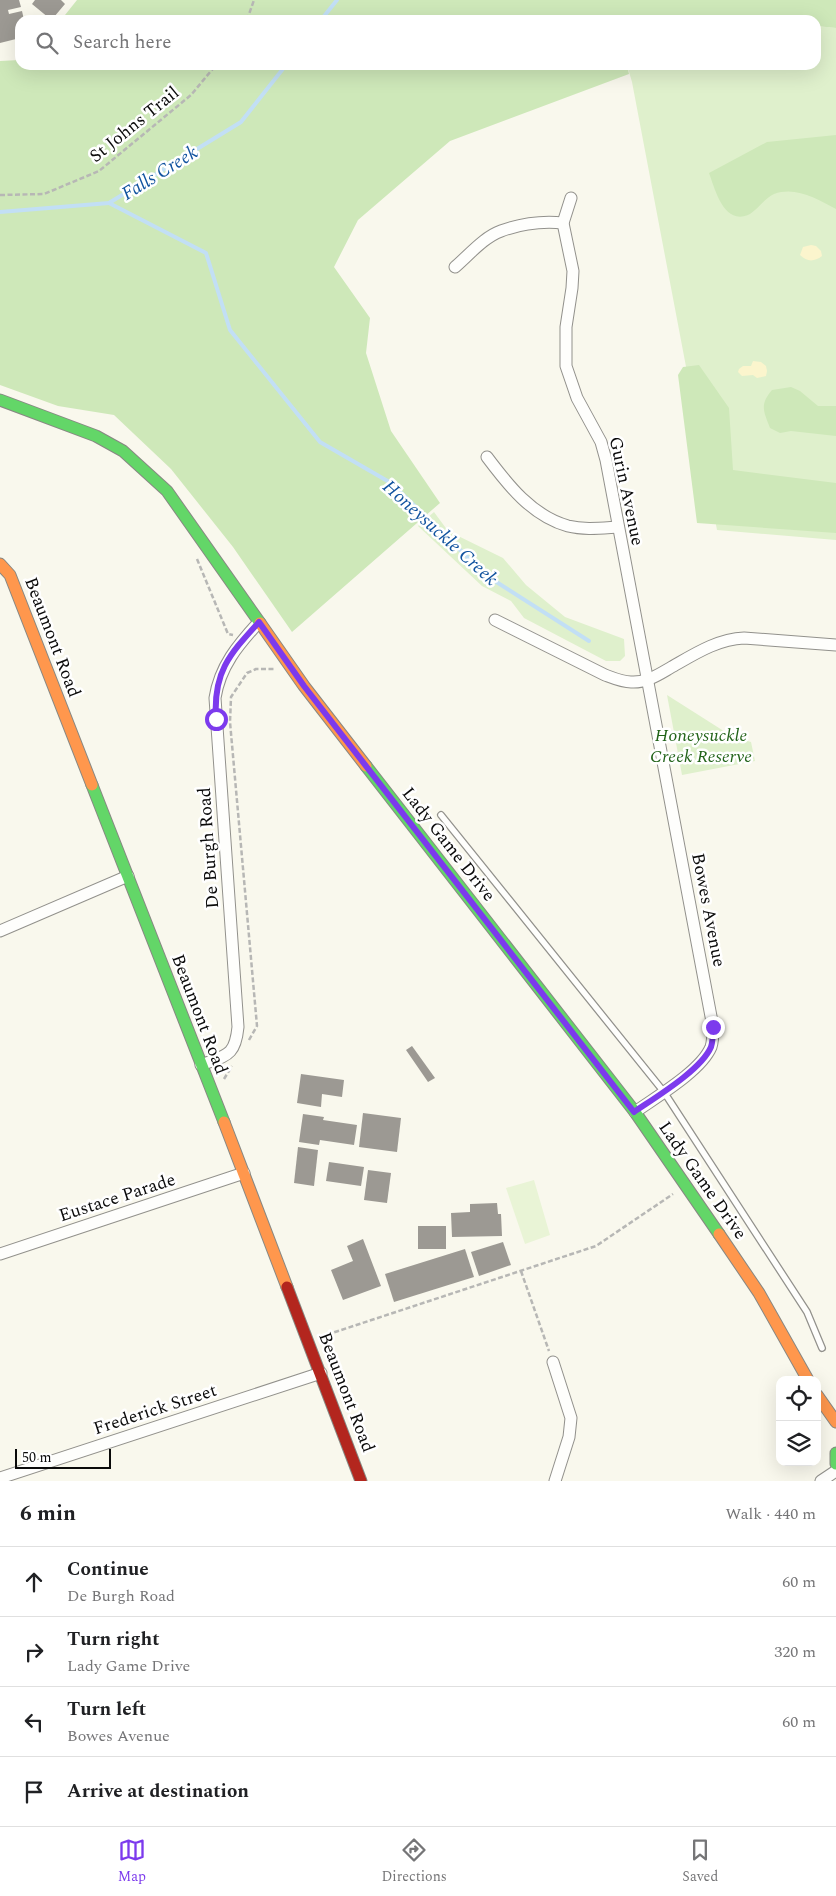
<!DOCTYPE html>
<html lang="en">
<head>
<meta charset="utf-8">
<style>
  body { margin:0; font-family:Spectral,serif; background:#f2f2f2; color:#202124 }
  .controls { position:absolute; right:15px; bottom:15px; display:grid; overflow:hidden; border-radius:10px; box-shadow:0 5px 20px #0002 }
  .controls button { width:45px; height:45px; display:grid; place-items:center; padding:0; border:0; border-bottom:1px solid #e0e0e0; background:#fff; color:#202124; font:25px sans-serif }
  .scale { position:absolute; left:15px; bottom:12px; width:96px; box-sizing:border-box; padding-left:5px; border:2px solid #0a0a0a; border-top:0; font-size:14px; line-height:18px; white-space:nowrap; color:#0a0a0a; -webkit-text-stroke:4px #fff; paint-order:stroke }
  .stop { position:absolute; width:15px; height:15px; margin:-11px; border:4px solid #7c3aed; border-radius:50%; background:#fff }
  .stop.end { background:#7c3aed; border-color:#fff; box-shadow:0 1px 5px #0008 }
  .list { margin:0; padding:0; list-style:none }
  h2 { display:flex; justify-content:space-between; align-items:center; height:65px; margin:0; padding:0 20px; font-size:21px }
  h2 small { font-size:16px; font-weight:400; color:#757577 }
  .list li { display:grid; grid-template-columns:32px 1fr auto; gap:15px; align-items:center; box-sizing:border-box; height:70px; padding:0 20px; border-top:1px solid #e0e0e0 }
  .list b { display:block; font-size:19px; white-space:nowrap }
  .list p { margin:0; font-size:16px; white-space:nowrap; color:#757577 }
  .list em { font-size:16px; font-style:normal; color:#757577 }
  .icon { flex:none; width:28px; height:28px; fill:none; stroke:currentColor; stroke-width:2; stroke-linecap:round; stroke-linejoin:round }
  .map { position:relative; flex:none; width:836px; height:1481px; overflow:hidden }
  .search { position:absolute; background:#fff; box-shadow:0 5px 20px #0002; left:15px; right:15px; top:15px; height:55px; display:flex; align-items:center; gap:12px; box-sizing:border-box; padding:0 18px; border-radius:15px; color:#757577; font-size:19px }
  .sheet { height:345px; background:#fff }
  nav { display:flex; justify-content:space-around; align-items:center; box-sizing:border-box; height:70px; border-top:1px solid #e0e0e0; background:#fff; font-size:14px; color:#757577 }
  nav a { display:grid; justify-items:center; gap:2px }
  nav .on { color:#7c3aed }
  .map>svg:first-child { display:block }
</style>
</head>
<body>
<div class="map">
<svg width="836" height="1481" viewBox="0 0 836 1481">
  <rect width="100%" height="100%" fill="#f9f8ed"/>
  <g fill="#dff0cc">
    <path d="M816 26 836 28V540L717 530 632 82 627 65H816Z"/>
    <path d="M434 512 448 531 503 558 526 585 565 617 624 639 625 656 620 661H606L524 618 511 601 482 586 418 526Z"/>
    <path d="M667 695 730 735 751 742 755 761 682 775Z"/>
  </g>
  <g fill="#cee8b9">
    <path d="M77 0H836V28L816 26V20H735L675 15 630 20H61Z"/>
    <path d="M20 60V65H627L629 74 450 141 358 220 334 267 370 318 366 353 391 431 440 503 292 632 233 547 171 469 114 415 58 406 0 385V61Z"/>
    <path d="M836 135V209C817 199 796 186 774 194 765 198 758 209 750 214 724 227 715 189 709 173L767 142Z"/>
    <path d="M699 365 729 408 733 470 836 483V533L697 523 678 375 683 367Z"/>
    <path d="M791 387 800 391 818 406H836V436L791 431 780 433 770 428C764 412 759 405 772 390Z"/>
  </g>
  <g fill="#fbf5cd">
    <path d="M811 245 816 246 821 251 822 256C814 262 807 262 800 255L803 247Z"/>
    <path d="M753 361 761 362 766 366 767 371 766 376 757 378 753 375 742 376 738 372 739 369 743 366H751Z"/>
  </g>
  <path fill="#e9f4d6" d="M534 1180 550 1235 525 1244 506 1188Z"/>
  <g fill="none" stroke-linecap="round" stroke-linejoin="round">
    <g stroke="#c2dff5" stroke-width="4">
      <path d="M321 20 337 0"/>
      <path d="M109 203 206 253 230 330 320 442 391 483 487 576 589 641"/>
      <path d="M0 212 109 203 241 122 286 65"/>
    </g>
  </g>
  <g fill="#9c9993">
    <path d="M0 0H19L21 7 8 10 9 14 22 11 24 20H20V38L0 43Z"/>
    <path d="M35 0H61L65 4 54 17 52 15 49 18 32 4Z"/>
    <path d="M412 1046 435 1078 428 1082 406 1050Z"/>
    <path d="M301 1074 344 1080 342 1097 322 1094 321 1107 297 1103Z"/>
    <path d="M363 1113 401 1118 397 1152 359 1147Z"/>
    <path d="M303 1114 324 1117 323 1120 357 1125 354 1145 320 1140 319 1145 299 1142Z"/>
    <path d="M298 1147 318 1150 314 1186 294 1183Z"/>
    <path d="M329 1162 364 1167 361 1186 326 1181Z"/>
    <path d="M368 1170 391 1173 387 1203 364 1200Z"/>
    <path d="M497 1203 498 1214H501L502 1236 452 1237 451 1213 470 1212V1204Z"/>
    <rect x="418" y="1226" width="28" height="23"/>
    <path d="M363 1239 381 1286 343 1300 331 1270 353 1261 347 1246Z"/>
    <path d="M503 1242 511 1265 479 1276 471 1252Z"/>
    <path d="M465 1249 474 1277 394 1302 385 1274Z"/>
  </g>
  <g fill="none" stroke-linecap="round" stroke-linejoin="round">
    <defs>
      <path id="lane" d="M441 815 664 1092 807 1312 822 1348"/>
      <g id="street">
        <path d="M571 198 563 223 573 271 572 288 566 327V366L577 398 601 442 606 460 713 1027C713 1034 713 1041 711 1047 701 1071 656 1097 635 1112"/>
        <path d="M455 267C469 255 484 237 501 231 520 224 543 221 563 223"/>
        <path d="M487 457C508 485 532 516 568 526 584 530 601 528 618 527"/>
        <path d="M495 620 605 675C613 678 622 682 631 682 646 683 658 675 670 668 693 655 717 639 744 638L836 645"/>
        <path d="M0 931 128 876"/>
        <path d="M201 1065C226 1055 235 1057 238 1027L215 698C220 666 238 645 259 622"/>
        <path d="M0 1254 244 1173"/>
        <path d="M553 1362 571 1418 569 1437 555 1481"/>
        <path d="M0 1478 321 1373"/>
        <path d="M821 1481 836 1471"/>
      </g>
      <g id="fast">
        <path d="M0 400 96 436 123 451 167 491 260 623"/>
        <path d="M366 766 635 1112 719 1234"/>
        <path d="M92 785 224 1122"/>
        <path d="M836 1453V1464"/>
      </g>
      <g id="slow">
        <path d="M0 564 10 575 92 785"/>
        <path d="M260 623 304 686 366 766"/>
        <path d="M224 1122 287 1287"/>
        <path d="M719 1234 759 1293 808 1380"/>
        <path d="M817 1395 836 1422"/>
      </g>
      <path id="jam" d="M287 1287 361 1481"/>
    </defs>
    <use href="#lane" stroke="#92918c" stroke-width="8"/>
    <use href="#street" stroke="#92918c" stroke-width="13"/>
    <use href="#fast" stroke="#888883" stroke-width="13"/>
    <use href="#slow" stroke="#888883" stroke-width="13"/>
    <use href="#jam" stroke="#888883" stroke-width="13"/>
    <g stroke="#b7b7b5" stroke-width="2.5" stroke-dasharray="5 2.5" stroke-linecap="butt">
      <path d="M247 20 254 0"/>
      <path d="M0 195 44 194 99 171 191 95 216 65"/>
      <path d="M197 559 228 634 233 635"/>
      <path d="M249 1040 257 1026 230 722 231 697 247 673 256 669H275"/>
      <path d="M224 1079 232 1066"/>
      <path d="M521 1271 549 1351"/>
      <path d="M320 1337 596 1246 673 1194"/>
    </g>
    <use href="#lane" stroke="#fefefc" stroke-width="5.5"/>
    <use href="#street" stroke="#fefefc" stroke-width="11"/>
    <use href="#fast" stroke="#63d668" stroke-width="11"/>
    <use href="#slow" stroke="#ff974d" stroke-width="11"/>
    <use href="#jam" stroke="#b3261e" stroke-width="11"/>
  </g>
  <g fill="none" stroke-linecap="round" stroke-linejoin="round">
    <path stroke="#7c3aed" stroke-width="6" d="M216 719C213 672 229 655 259 622L304 686 634 1112C656 1097 701 1070 711 1047 713 1041 713 1034 713 1027"/>
  </g>
  <g text-anchor="middle" stroke-width="5" stroke-linejoin="round" paint-order="stroke">
    <g font-size="18" fill="#0a0a0a" stroke="#fff">
      <text transform="translate(134 124) rotate(-39)" y="6">St Johns Trail</text>
      <text transform="translate(627 491) rotate(78)" y="6">Gurin Avenue</text>
      <text transform="translate(53 637) rotate(69)" y="6">Beaumont Road</text>
      <text transform="translate(449 844) rotate(52)" y="6">Lady Game Drive</text>
      <text transform="translate(208 848) rotate(-94)" y="6">De Burgh Road</text>
      <text transform="translate(709 910) rotate(79)" y="6">Bowes Avenue</text>
      <text transform="translate(200 1014) rotate(69)" y="6">Beaumont Road</text>
      <text transform="translate(703 1180) rotate(55)" y="6">Lady Game Drive</text>
      <text transform="translate(117 1197) rotate(-18)" y="6">Eustace Parade</text>
      <text transform="translate(347 1392) rotate(69)" y="6">Beaumont Road</text>
      <text transform="translate(155 1409) rotate(-18)" y="6">Frederick Street</text>
    </g>
    <g font-size="18" font-style="italic" fill="#226319" stroke="#fff">
      <text x="701" y="741">Honeysuckle<tspan x="701" dy="21">Creek Reserve</tspan></text>
    </g>
    <g font-size="19" font-style="italic" fill="#11539f" stroke="#fff">
      <text transform="translate(159 172) rotate(-32)" y="7">Falls Creek</text>
      <text transform="translate(441 532) rotate(42)" y="7">Honeysuckle Creek</text>
    </g>
  </g>
</svg>
<div class="controls">
<button><svg class="icon" aria-label="locate" viewBox="0 0 24 24"><circle cx="12" cy="12" r="6"/><path d="M12 2v4M12 18v4M2 12h4M18 12h4"/></svg></button>
<button><svg class="icon" aria-label="layers" viewBox="0 0 24 24"><path d="M12 4l9 5-9 5-9-5zM3 14l9 5 9-5"/></svg></button>
</div>
<div class="scale">50 m</div>
<div class="stop" style="left:216px;top:719px"></div>
<div class="stop end" style="left:713px;top:1027px"></div>
<div class="search"><svg class="icon" aria-label="search" viewBox="0 0 24 24"><circle cx="10" cy="10" r="6"/><path d="M15 15l6 6"/></svg>Search here</div>
</div>
<section class="sheet">
<h2>6 min<small>Walk · 440 m</small></h2>
<ul class="list">
<li><svg class="icon" aria-label="ahead" viewBox="0 0 24 24"><path d="M12 20V5M6 11l6-6 6 6"/></svg><div><b>Continue</b><p>De Burgh Road</p></div><em>60 m</em></li>
<li><svg class="icon" aria-label="right" viewBox="0 0 24 24"><path d="M7 20v-9h11M14 6l5 5-5 5"/></svg><div><b>Turn right</b><p>Lady Game Drive</p></div><em>320 m</em></li>
<li><svg class="icon" aria-label="left" viewBox="0 0 24 24"><path d="M17 20v-9H6M10 6l-5 5 5 5"/></svg><div><b>Turn left</b><p>Bowes Avenue</p></div><em>60 m</em></li>
<li><svg class="icon" aria-label="arrive" viewBox="0 0 24 24"><path d="M6 21V4h12l-3 4 3 4H6"/></svg><div><b>Arrive at destination</b></div></li>
</ul>
</section>
<nav>
<a class="on"><svg class="icon" aria-label="map" viewBox="0 0 24 24"><path d="M3 6l6-2 6 2 6-2v14l-6 2-6-2-6 2zM9 4v14M15 6v14"/></svg>Map</a>
<a><svg class="icon" aria-label="directions" viewBox="0 0 24 24"><path d="M12 3l9 9-9 9-9-9zM9 14v-3h6M13 9l2 2-2 2"/></svg>Directions</a>
<a><svg class="icon" aria-label="saved" viewBox="0 0 24 24"><path d="M7 4h10v16l-5-4-5 4z"/></svg>Saved</a>
</nav>
</body>
</html>
